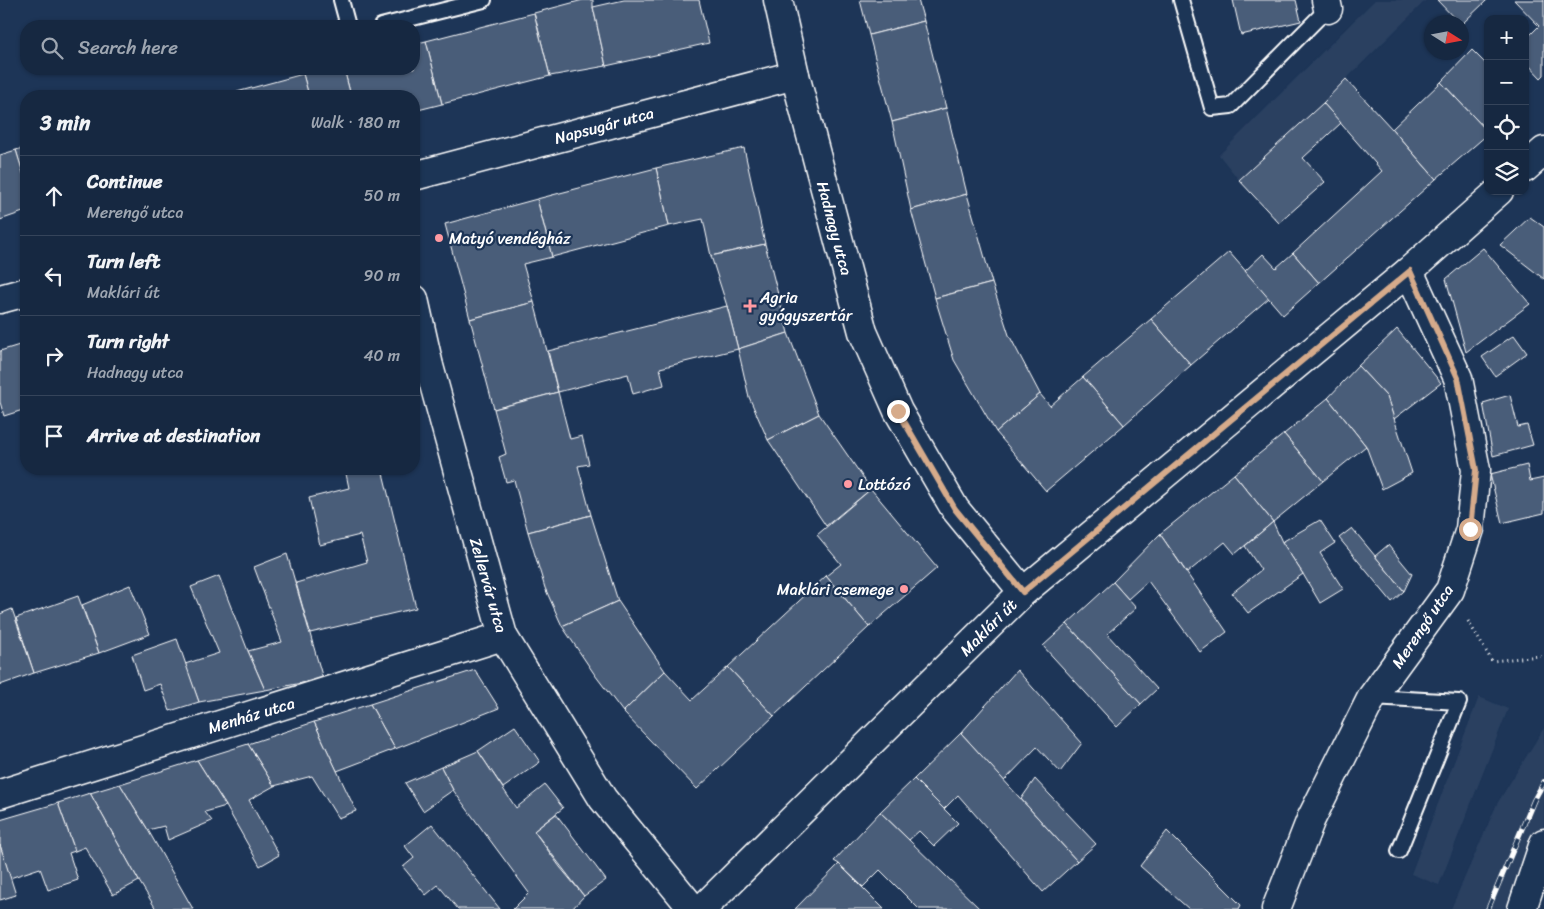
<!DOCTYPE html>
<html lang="en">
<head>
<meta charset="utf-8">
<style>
  body { margin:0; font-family:Sriracha,sans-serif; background:#1f3048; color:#f1f3f6 }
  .controls { position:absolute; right:15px; top:15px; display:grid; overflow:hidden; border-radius:10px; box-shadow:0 1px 4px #0004 }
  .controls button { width:45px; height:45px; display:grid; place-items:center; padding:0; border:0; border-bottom:1px solid #35445a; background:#162841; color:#f1f3f6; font:25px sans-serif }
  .compass { position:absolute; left:1424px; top:15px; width:45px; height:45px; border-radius:50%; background:#162841; box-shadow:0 1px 4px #0004; rotate:101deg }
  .stop { position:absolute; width:15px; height:15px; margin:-11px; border:4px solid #d6ab8b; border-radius:50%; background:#fff }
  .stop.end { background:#d6ab8b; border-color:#fff; box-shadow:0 1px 5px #0008 }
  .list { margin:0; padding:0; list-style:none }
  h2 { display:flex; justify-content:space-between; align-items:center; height:65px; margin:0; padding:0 20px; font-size:21px }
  h2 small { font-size:16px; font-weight:400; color:#9ea6b1 }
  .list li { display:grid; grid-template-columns:32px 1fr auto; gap:15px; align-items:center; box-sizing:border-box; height:80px; padding:0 20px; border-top:1px solid #35445a }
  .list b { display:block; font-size:19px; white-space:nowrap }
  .list p { margin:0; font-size:16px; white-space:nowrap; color:#9ea6b1 }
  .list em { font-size:16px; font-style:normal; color:#9ea6b1 }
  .icon { flex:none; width:28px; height:28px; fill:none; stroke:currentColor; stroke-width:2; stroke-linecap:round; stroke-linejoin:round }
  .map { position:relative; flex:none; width:1544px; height:909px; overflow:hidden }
  .search { position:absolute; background:#162841; box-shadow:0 1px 4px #0004; left:20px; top:20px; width:400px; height:55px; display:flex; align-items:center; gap:12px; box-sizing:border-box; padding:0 18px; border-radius:20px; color:#9ea6b1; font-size:19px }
  .panel { position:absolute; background:#162841; box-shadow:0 1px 4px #0004; left:20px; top:90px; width:400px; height:385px; border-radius:20px }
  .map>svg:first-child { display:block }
</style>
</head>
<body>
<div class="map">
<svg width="1544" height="909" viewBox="0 0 1544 909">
  <rect width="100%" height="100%" fill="#1d3557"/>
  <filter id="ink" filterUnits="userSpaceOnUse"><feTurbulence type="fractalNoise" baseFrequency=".02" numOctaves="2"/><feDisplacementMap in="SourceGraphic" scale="10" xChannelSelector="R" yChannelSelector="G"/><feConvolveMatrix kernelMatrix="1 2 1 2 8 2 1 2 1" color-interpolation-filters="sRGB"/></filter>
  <g filter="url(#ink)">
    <g fill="#2a4161">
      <path d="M1375 0H1426L1346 79 1323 103 1239 180 1219 155Z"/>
      <path d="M1479 697 1508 709 1439 885 1411 874Z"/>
      <path d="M1544 728V841L1519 909H1451L1497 804Z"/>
    </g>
    <g fill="#4a5d79" stroke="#fff">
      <path d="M583 0H593V7L606 66 550 76 534 13Z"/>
      <path d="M624 0H699L709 43 606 66 593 7Z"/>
      <path d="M860 0H918L924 21 869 35Z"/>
      <path d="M1233 0H1296L1301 21 1241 35Z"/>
      <path d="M1437 0H1487L1462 24 1458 22Z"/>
      <path d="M1514 0H1544V75L1541 78 1525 61V40L1539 26Z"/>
      <path d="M534 13 550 76 442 104 426 41Z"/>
      <path d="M924 21 946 108 892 122 869 35Z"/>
      <path d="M426 41 442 104 414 111V96H351L344 69H414V44Z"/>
      <path d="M1472 50 1488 66V132L1441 82Z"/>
      <path d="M320 69H344L351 96H309L303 74Z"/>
      <path d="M303 74 309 96H222Z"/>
      <path d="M1346 79 1392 129 1436 179 1319 283 1293 253 1382 171 1323 103Z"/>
      <path d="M1441 82 1488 132V134L1436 179 1392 129Z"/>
      <path d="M1323 103 1341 123 1303 158 1325 182 1279 223 1239 180Z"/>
      <path d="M946 108 967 194 911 210 892 122Z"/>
      <path d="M26 147V183L16 150Z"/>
      <path d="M744 148 765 244 711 256 703 219 669 226 656 168Z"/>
      <path d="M16 150 26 183V211L0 220V155Z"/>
      <path d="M656 168 669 226 552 257 537 199Z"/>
      <path d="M967 194 992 283 935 298 911 210Z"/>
      <path d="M537 199 552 257 523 264 534 302 470 319 445 224Z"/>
      <path d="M1530 217 1544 227V279L1500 245Z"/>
      <path d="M765 244 788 333 738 349 727 306 711 256Z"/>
      <path d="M1483 248 1530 304 1466 352 1446 279Z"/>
      <path d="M1229 252 1269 298 1191 365 1151 319Z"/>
      <path d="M1293 253 1319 283 1283 315 1245 271 1263 254 1276 268Z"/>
      <path d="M992 283 1009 335 1040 394 996 432 954 360 935 298Z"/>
      <path d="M534 302 558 392 494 409 470 319Z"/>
      <path d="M727 306 738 349 660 368 664 385 633 394 628 374 558 392 548 351Z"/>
      <path d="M1151 319 1191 365 1124 425 1083 377Z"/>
      <path d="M1397 329 1441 383 1394 419 1387 397 1358 366Z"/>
      <path d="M788 333 819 414 768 440 749 397 738 349Z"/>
      <path d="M1514 335 1527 353 1495 376 1482 357Z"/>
      <path d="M26 343V409L4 416 0 402V351Z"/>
      <path d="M1358 366 1387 397 1412 473 1382 489 1366 446 1328 398Z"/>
      <path d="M1083 377 1124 425 1046 491 996 432 1040 394 1050 406Z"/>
      <path d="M558 392 570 439 582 436 589 464 578 466 591 515 528 532 514 480 506 482 499 457 506 454 494 409Z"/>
      <path d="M1510 395 1518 427 1527 425 1533 445 1493 456 1483 403Z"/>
      <path d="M1328 398 1366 446 1323 481 1284 434Z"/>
      <path d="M819 414 871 489 826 526 768 440Z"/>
      <path d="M1284 434 1323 481 1273 522 1234 474Z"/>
      <path d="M1527 465 1530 481 1544 478V513L1502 523 1490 474Z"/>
      <path d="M345 469H382L416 608 310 633 296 583 367 562 360 535 320 545 309 498 349 488Z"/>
      <path d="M1234 474 1273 522 1235 554 1225 542 1187 573 1160 534Z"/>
      <path d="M871 489 937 568 869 627 826 576 841 564 817 535Z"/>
      <path d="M591 515 618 601 562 626 545 588 528 532Z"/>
      <path d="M1320 520 1335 543 1320 553 1343 589 1320 603 1303 574 1282 542Z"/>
      <path d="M1273 522 1282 542 1303 574 1248 613 1232 593 1261 570 1245 546Z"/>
      <path d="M1352 528 1404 591 1392 602 1339 538Z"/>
      <path d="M1160 534 1227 632 1200 652 1148 581 1128 599 1113 582Z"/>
      <path d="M1388 545 1412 574 1404 591 1375 556Z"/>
      <path d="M287 554 323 679 265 690 248 651 282 642 254 567Z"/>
      <path d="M219 576 248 651 265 690 199 702 185 664 219 653 191 587Z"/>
      <path d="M826 576 869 627 774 716 728 667Z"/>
      <path d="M1113 582 1136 608 1107 634 1157 689 1141 704 1067 624Z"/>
      <path d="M130 585 150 634 99 653 82 605Z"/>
      <path d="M78 596 99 653 34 673 16 618Z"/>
      <path d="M618 601 665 671 623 712 595 675 562 626Z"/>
      <path d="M12 609 34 673 0 685V614Z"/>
      <path d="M1067 624 1141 704 1117 727 1043 646Z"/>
      <path d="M177 639 199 702 170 711 160 684 143 690 132 655Z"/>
      <path d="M728 667 774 716 697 789 623 712 665 671 692 700Z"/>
      <path d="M475 670 499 708 395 749 370 704Z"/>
      <path d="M1017 670 1082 743 1060 772 1037 747 1004 781 961 733Z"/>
      <path d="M370 704 395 749 337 771 314 722Z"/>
      <path d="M314 722 356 811 338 818 312 776 274 786 248 744Z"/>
      <path d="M515 726 540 762 503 788 478 751Z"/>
      <path d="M961 733 1077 861 1043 892 958 795 944 809 914 779Z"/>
      <path d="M248 744 274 786 249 800 279 855 260 866 226 806 197 760Z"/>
      <path d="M478 751 516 808 545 785 563 808 534 831 560 867 584 896 572 909H513L529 893 453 790 441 767Z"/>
      <path d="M197 760 226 806 205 812 212 821 168 840 164 826 148 830 120 784Z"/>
      <path d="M441 767 453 790 423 811 405 783Z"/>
      <path d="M914 779 958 823 934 846 919 831 909 840 880 812Z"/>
      <path d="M1035 779 1096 844 1077 861 1021 799Z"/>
      <path d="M120 784 148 830 193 909H156L139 881 90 793Z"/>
      <path d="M90 793 139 881 113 895 85 847 75 851 58 803Z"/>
      <path d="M58 803 75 851 69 853 78 880 48 890 40 868 10 878 0 845V820Z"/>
      <path d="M880 812 909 840 980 909H919L880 870 863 887 839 864 834 861Z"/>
      <path d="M556 814 606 880 584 896 534 831Z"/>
      <path d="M432 824 500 909H458L438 885 426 895 403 867 414 858 405 846Z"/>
      <path d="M1167 831 1241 905 1239 909H1189L1140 866Z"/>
      <path d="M0 845 16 895 0 900Z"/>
      <path d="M839 864 884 909H795Z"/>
    </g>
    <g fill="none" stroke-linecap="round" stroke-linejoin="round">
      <defs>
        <g id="lane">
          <path d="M341 0 348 26"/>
          <path d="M1181 0 1212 108 1231 106 1331 5"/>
          <path d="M381 26 484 0"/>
          <path d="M1372 697 1459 702 1399 851"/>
        </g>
        <g id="street">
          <path d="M778 0 795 75 863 332 898 411 955 509 1023 592"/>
          <path d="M1326 0 1328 9"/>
          <path d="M1525 168 1544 151"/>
          <path d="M414 176 795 75"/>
          <path d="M0 299 26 292"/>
          <path d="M414 299 429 366 503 636 603 799 693 909"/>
          <path d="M0 794 503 636"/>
          <path d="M702 909 1023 592 1409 271 1499 191"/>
          <path d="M1276 909 1311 819 1372 697 1450 590 1470 529 1476 470 1458 378 1409 271"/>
          <path d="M1522 909 1544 843"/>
        </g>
      </defs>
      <use href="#lane" stroke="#fff" stroke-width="18"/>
      <use href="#street" stroke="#fff" stroke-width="31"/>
      <path stroke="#fff" stroke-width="3" stroke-dasharray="1 4" stroke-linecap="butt" d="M1468 621 1492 661 1540 656 1544 658"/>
      <use href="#lane" stroke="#1d3557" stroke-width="14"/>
      <use href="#street" stroke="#1d3557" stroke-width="28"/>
      <defs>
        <path id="rail" d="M1488 909 1534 800 1544 782"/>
      </defs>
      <use href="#rail" stroke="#fff" stroke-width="5.5"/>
      <use href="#rail" stroke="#1d3557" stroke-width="4" stroke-dasharray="11" stroke-linecap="butt"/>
    </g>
  </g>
  <g fill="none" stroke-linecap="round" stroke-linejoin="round" filter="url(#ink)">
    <path stroke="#d6ab8b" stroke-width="6" d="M898 411 955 509 1023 592 1410 271 1458 378 1476 470 1470 529"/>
  </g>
  <g fill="#ff9aa2" stroke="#1d3557" stroke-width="2">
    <circle cx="439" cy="238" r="5"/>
    <path d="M747.5 298.5h5v5h5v5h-5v5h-5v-5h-5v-5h5z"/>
    <circle cx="848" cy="484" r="5"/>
    <circle cx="904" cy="589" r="5"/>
  </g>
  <g text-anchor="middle" stroke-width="4.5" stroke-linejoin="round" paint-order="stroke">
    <g font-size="16" fill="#fff" stroke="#1d3557">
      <text transform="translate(604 125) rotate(-15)" y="6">Napsugár utca</text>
      <text transform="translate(835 228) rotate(75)" y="6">Hadnagy utca</text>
      <text transform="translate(489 585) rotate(74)" y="6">Zellervár utca</text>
      <text transform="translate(1422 626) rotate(-56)" y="6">Merengő utca</text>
      <text transform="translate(988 627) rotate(-45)" y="6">Maklári út</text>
      <text transform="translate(251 715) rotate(-17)" y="6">Menház utca</text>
    </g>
    <g font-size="16" fill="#fff" stroke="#1d3557" text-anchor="start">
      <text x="449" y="244">Matyó vendégház</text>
      <text x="760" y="303">Agria<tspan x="760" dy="18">gyógyszertár</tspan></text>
      <text x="858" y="490">Lottózó</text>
      <text x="894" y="595" text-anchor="end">Maklári csemege</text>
    </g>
  </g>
</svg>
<div class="controls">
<button>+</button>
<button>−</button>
<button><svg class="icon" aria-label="locate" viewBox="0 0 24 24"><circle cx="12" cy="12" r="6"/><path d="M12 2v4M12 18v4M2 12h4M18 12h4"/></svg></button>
<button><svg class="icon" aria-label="layers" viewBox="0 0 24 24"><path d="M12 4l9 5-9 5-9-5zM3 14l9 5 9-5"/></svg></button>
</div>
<svg class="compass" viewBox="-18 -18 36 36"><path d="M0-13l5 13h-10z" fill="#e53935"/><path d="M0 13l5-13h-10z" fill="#9ea6b1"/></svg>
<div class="stop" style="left:1470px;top:529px"></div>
<div class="stop end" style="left:898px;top:411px"></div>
<div class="search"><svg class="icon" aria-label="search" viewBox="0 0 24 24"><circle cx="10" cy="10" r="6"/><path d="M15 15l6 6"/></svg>Search here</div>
<section class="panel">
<h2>3 min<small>Walk · 180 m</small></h2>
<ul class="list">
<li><svg class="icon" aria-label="ahead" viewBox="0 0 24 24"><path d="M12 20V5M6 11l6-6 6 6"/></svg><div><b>Continue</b><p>Merengő utca</p></div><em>50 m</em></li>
<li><svg class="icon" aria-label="left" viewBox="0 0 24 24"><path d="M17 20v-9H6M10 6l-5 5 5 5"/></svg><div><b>Turn left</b><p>Maklári út</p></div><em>90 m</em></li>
<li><svg class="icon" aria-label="right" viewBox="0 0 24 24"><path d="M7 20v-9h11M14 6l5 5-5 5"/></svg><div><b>Turn right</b><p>Hadnagy utca</p></div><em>40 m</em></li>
<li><svg class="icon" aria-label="arrive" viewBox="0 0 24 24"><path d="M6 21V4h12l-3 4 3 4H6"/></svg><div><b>Arrive at destination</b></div></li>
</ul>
</section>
</div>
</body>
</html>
